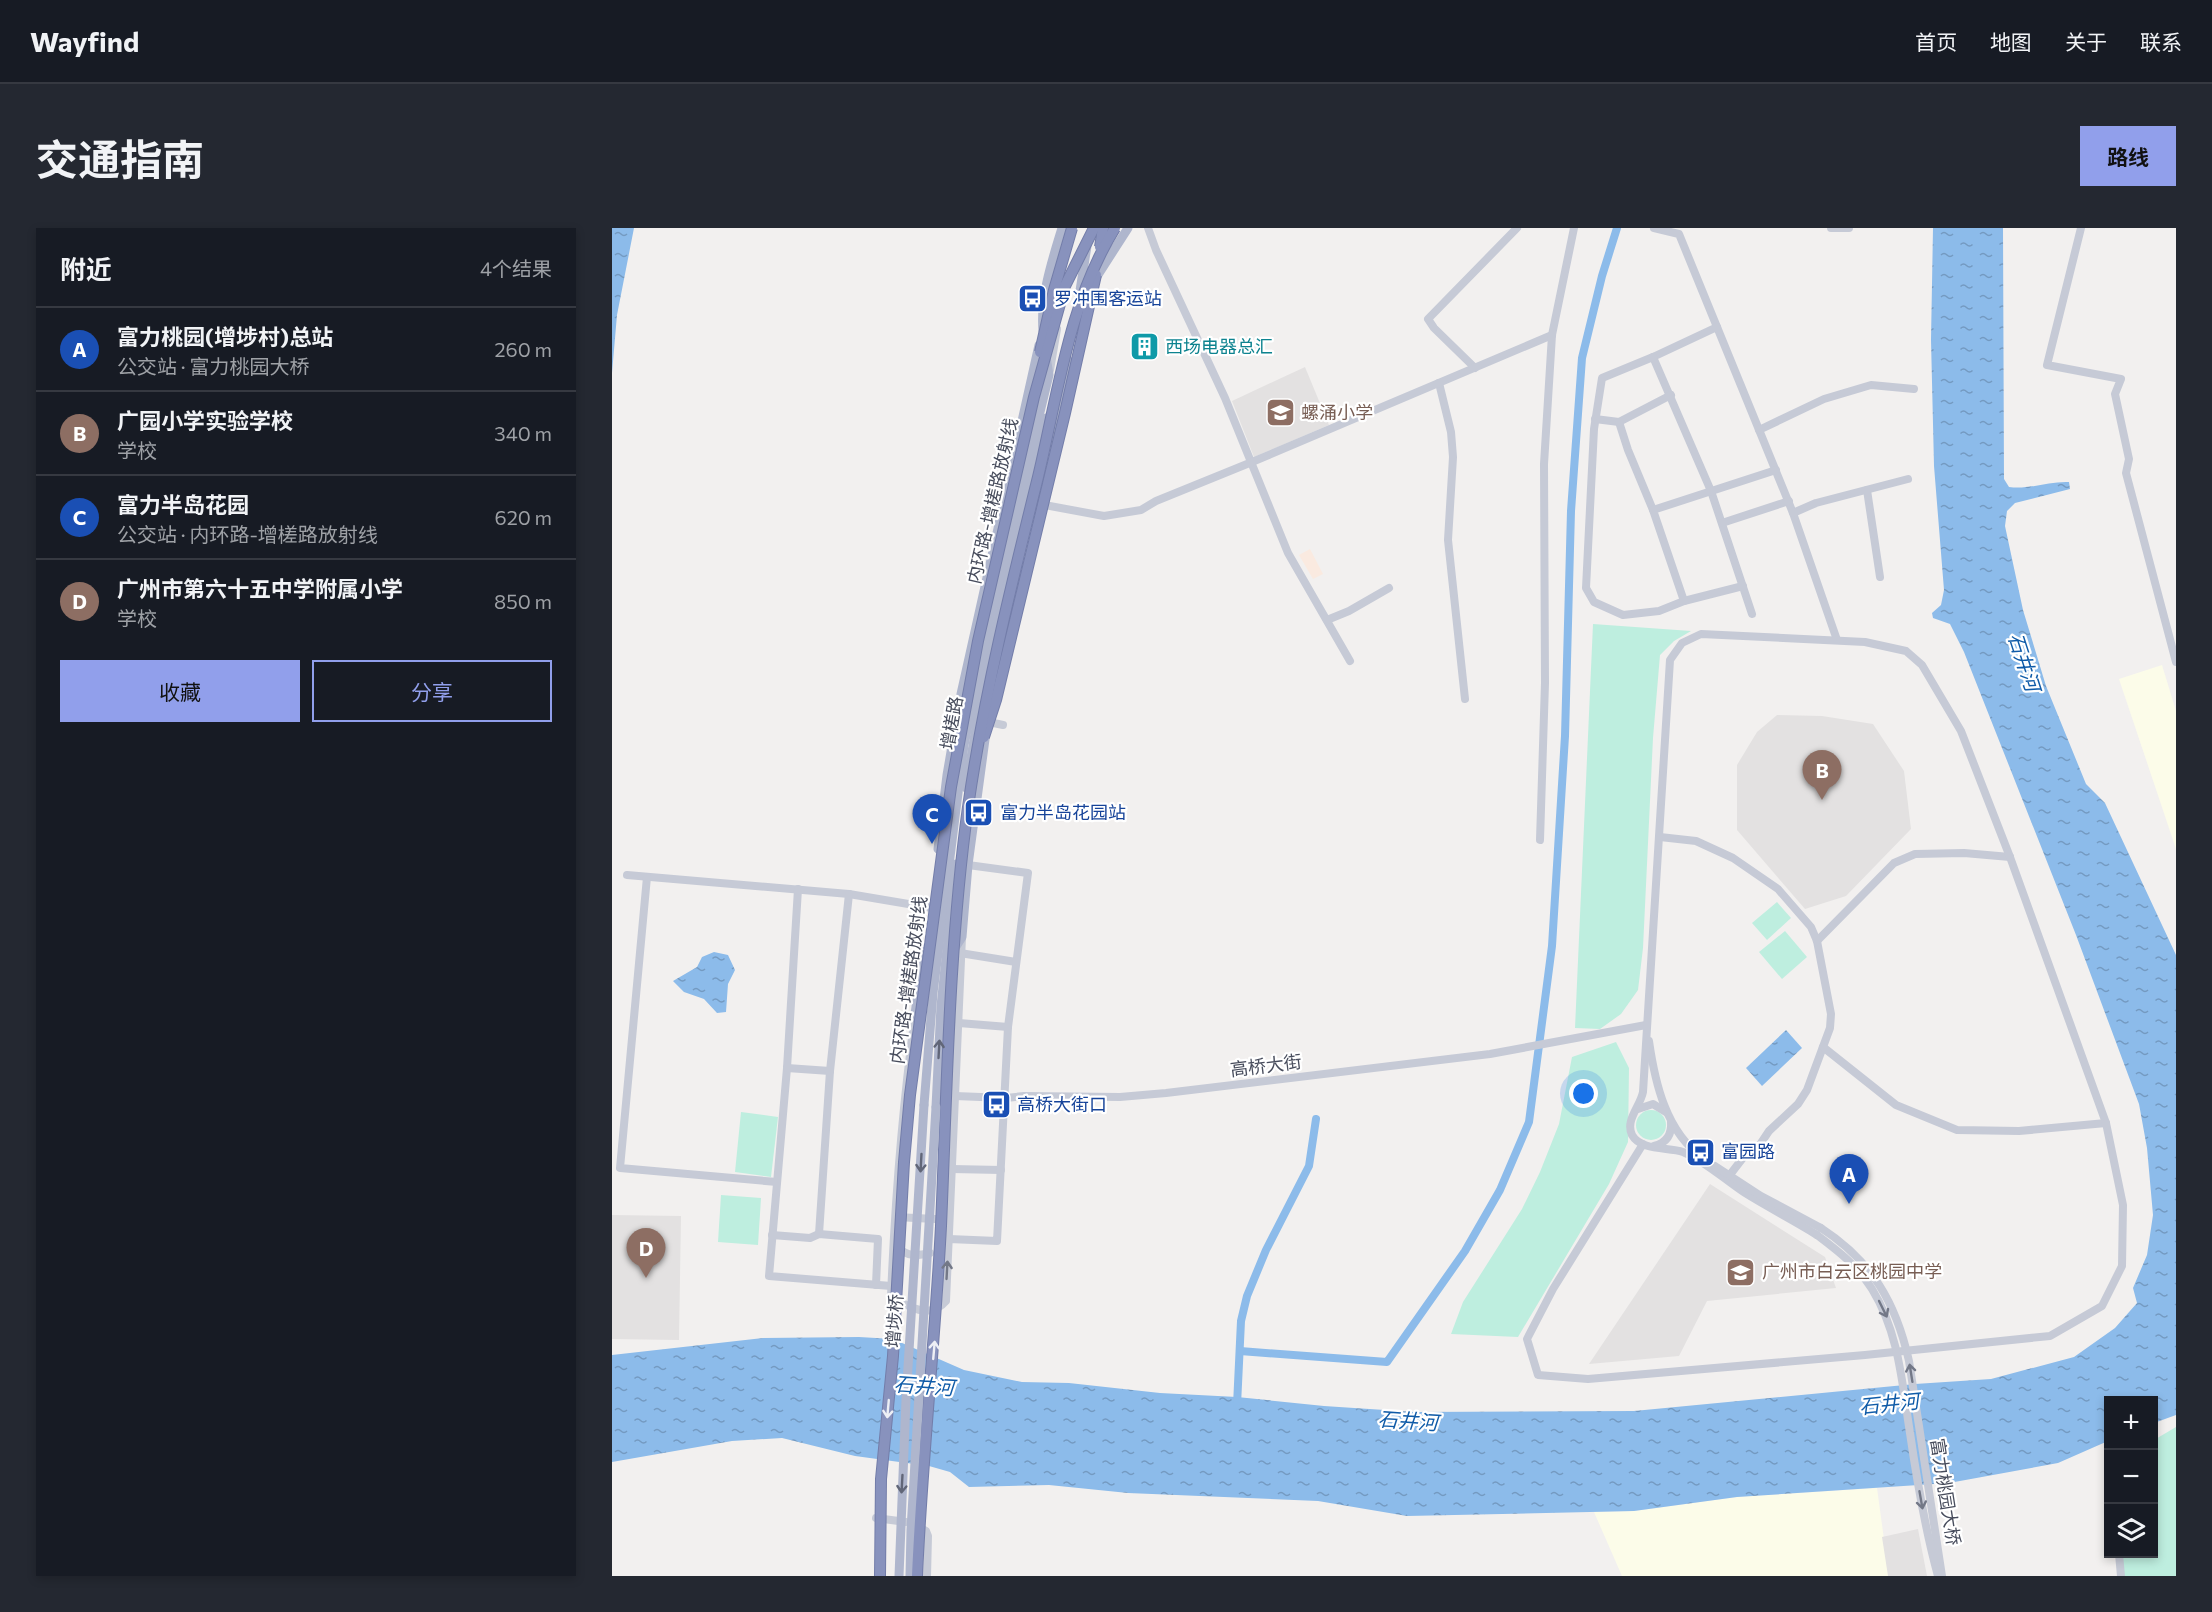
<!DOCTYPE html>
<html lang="zh">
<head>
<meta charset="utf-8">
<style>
  body { margin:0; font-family:Commissioner,"Noto Sans SC",sans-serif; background:#242831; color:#f1f3f6 }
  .controls { position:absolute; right:18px; bottom:18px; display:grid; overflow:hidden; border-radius:0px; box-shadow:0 3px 9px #0003 }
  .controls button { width:54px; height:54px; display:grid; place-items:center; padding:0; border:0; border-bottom:2px solid #363941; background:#171b24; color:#f1f3f6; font:30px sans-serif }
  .you { position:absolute; left:972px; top:866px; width:21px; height:21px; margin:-15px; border:4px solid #fff; border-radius:50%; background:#1a73e8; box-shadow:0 0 0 9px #1a73e833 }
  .badge { display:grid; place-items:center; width:39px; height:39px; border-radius:50%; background:#919feb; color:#fff; font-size:20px; font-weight:700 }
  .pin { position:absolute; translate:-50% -50px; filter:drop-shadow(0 2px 3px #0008) }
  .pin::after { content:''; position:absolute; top:32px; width:21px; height:18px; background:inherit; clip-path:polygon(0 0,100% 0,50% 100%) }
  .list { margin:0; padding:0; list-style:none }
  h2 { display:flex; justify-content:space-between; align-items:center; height:78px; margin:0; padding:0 24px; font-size:26px }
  h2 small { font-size:20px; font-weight:400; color:#9ea1a6 }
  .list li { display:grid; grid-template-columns:39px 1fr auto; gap:18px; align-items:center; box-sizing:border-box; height:84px; padding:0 24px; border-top:2px solid #363941 }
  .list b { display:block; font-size:22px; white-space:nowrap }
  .list p { margin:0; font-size:20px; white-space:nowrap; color:#9ea1a6 }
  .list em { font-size:20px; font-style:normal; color:#9ea1a6 }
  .actions { display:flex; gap:12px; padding:18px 24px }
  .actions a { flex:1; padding:14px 0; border:2px solid #919feb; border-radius:0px; text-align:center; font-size:21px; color:#919feb }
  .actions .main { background:#919feb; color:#111 }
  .icon { flex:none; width:33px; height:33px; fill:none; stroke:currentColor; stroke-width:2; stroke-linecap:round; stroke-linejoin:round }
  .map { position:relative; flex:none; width:1564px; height:1348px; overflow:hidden; border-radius:0px }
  header { display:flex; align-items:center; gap:36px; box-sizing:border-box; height:84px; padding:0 30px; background:#171b24; border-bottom:2px solid #363941 }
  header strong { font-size:28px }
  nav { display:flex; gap:33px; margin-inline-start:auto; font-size:21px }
  .intro { display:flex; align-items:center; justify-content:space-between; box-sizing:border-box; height:144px; padding:0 36px }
  h1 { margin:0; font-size:42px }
  .button { padding:15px 27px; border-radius:0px; background:#919feb; color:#111; font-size:21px; font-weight:700 }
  main { display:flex; gap:36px; padding:0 36px }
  aside { flex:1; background:#171b24; border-radius:0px; box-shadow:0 3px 9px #0003 }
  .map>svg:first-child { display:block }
</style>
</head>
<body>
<header>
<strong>Wayfind</strong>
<nav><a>首页</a><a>地图</a><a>关于</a><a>联系</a></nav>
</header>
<div class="intro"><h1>交通指南</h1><a class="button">路线</a></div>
<main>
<aside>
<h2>附近<small>4个结果</small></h2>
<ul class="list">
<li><span class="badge" style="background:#1a4fb4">A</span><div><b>富力桃园(增埗村)总站</b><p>公交站 · 富力桃园大桥</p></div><em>260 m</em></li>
<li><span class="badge" style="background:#8d6e63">B</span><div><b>广园小学实验学校</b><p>学校</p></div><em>340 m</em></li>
<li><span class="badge" style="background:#1a4fb4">C</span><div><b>富力半岛花园</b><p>公交站 · 内环路-增槎路放射线</p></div><em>620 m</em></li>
<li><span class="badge" style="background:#8d6e63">D</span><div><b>广州市第六十五中学附属小学</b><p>学校</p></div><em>850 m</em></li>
</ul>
<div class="actions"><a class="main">收藏</a><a>分享</a></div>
</aside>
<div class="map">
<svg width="1564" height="1348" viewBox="0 0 1564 1348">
  <defs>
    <pattern id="water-ripples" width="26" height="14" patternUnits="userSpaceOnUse" patternTransform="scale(1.5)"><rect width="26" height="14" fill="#8cbbea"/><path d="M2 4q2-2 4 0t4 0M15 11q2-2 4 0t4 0" fill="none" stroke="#749ac1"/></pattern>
  </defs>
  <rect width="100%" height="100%" fill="#f2f0ef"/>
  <g fill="#fcfce9">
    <path d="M1550 437 1564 483V621L1507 451Z"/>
    <path d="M1265 1260 1277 1348H1010L982 1284 1022 1283 1125 1269Z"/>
  </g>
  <g fill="#e3e1e1">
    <path d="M693 139 717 197 642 229 620 173Z"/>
    <path d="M1165 487 1210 488 1261 496 1292 543 1299 601 1234 668 1193 681 1125 602V537L1145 504Z"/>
    <path d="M1098 956 1213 1029 1224 1060 1095 1073 1067 1128 977 1136Z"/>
    <path d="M0 987 69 988 67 1112 0 1111Z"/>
    <path d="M1306 1301 1315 1348H1276L1270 1309Z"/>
  </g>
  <path fill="#faeae0" d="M698 321 711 346 701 351 687 327Z"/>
  <g fill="#beeedf">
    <path d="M981 396 1079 403 1062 413 1048 427 1041 510 1031 720 1026 762 1009 786 988 801 963 800Z"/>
    <path d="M1165 674 1179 690 1155 712 1140 695Z"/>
    <path d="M1173 703 1195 729 1170 751 1147 724Z"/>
    <path d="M1004 814 1017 840 1016 914 997 956 906 1109 839 1106 851 1074 910 981 928 944 947 896 960 829Z"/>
    <circle cx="1039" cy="897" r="15"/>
    <path d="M129 884 166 889 159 949 123 944Z"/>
    <path d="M109 967 149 970 146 1017 106 1014Z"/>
    <path d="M1564 1199V1348H1512L1509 1326H1542V1212Z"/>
  </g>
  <g fill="url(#water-ripples)">
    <path d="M0 0H22L5 87 0 145Z"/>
    <path d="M1321 0H1391L1392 251 1397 259C1417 262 1437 253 1457 254L1458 261 1403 275 1395 283 1393 298 1411 382 1434 458 1474 556 1493 575 1564 727V1187L1542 1195V1172H1496V1213L1446 1235 1337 1255 1125 1269 1022 1283 795 1288 706 1273 516 1265 437 1257 357 1259 338 1244 317 1238 243 1228 170 1210 120 1213 0 1234V1127L151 1110 247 1109 281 1111 352 1142 410 1154 457 1155 548 1165 625 1169 712 1178 803 1184 1022 1183 1303 1156 1379 1151 1462 1129 1503 1100 1525 1075 1521 1060 1535 1027 1541 987 1535 920 1527 876 1464 707 1352 424 1338 396 1321 390 1320 385 1329 377 1332 362 1322 238 1319 112Z"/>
    <path d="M102 724 116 727 123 742 116 756 114 784 105 785 92 771 72 764 61 753 85 739 90 729Z"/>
    <path d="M1174 802 1190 820 1150 858 1134 840Z"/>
  </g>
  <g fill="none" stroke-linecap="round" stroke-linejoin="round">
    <g stroke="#8cbbea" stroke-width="8">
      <path d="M628 1123 775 1134 853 1023 888 962 917 894 940 718 953 508 959 283 970 130 990 48 1005 0"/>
      <path d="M625 1177 629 1093 635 1068 654 1022 697 938 704 891"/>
    </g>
    <g stroke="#c6cad6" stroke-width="8">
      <path d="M536 0 544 22 613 170 676 325 738 433"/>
      <path d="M1042 0 1067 6 1181 285 1225 412"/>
      <path d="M1219 0H1237"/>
      <path d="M1469 0 1435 137 1509 151 1503 166 1517 231 1514 245 1564 434"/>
      <path d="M1105 99 1041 129 990 150 982 201 974 360 982 374 1011 387 1047 383 1072 373 1131 358"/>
      <path d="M1041 129 1099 263 1140 386"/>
      <path d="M863 140 822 100 816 91 905 0"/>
      <path d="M438 142 445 101"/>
      <path d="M827 155 839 204 841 229 836 312 853 471"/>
      <path d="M983 191 1007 194"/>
      <path d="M1147 202 1212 171 1259 157 1302 161"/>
      <path d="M1255 262 1268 349"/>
      <path d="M427 276 492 288 529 282 544 273 640 234 940 107"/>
      <path d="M1041 282 1016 222 1007 194 1059 167"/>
      <path d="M1181 285 1204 275 1296 251"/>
      <path d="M1110 295 1177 273"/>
      <path d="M1072 373 1041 282 1164 242"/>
      <path d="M715 392 737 383 777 360"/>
      <path d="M372 493 391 497"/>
      <path d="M1048 609 1084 613 1121 630 1166 661 1199 699 1205 713 1219 786 1218 800 1195 862 1186 876 1157 903 1143 924 1137 922 1117 948"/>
      <path d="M928 612 933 455 932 236 940 107 962 0"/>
      <path d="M15 647 237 666 326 681"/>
      <path d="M35 649 8 940 165 954"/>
      <path d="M186 661 175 840 157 1048 279 1058"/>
      <path d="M1205 713 1282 635 1303 626 1352 625 1398 629"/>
      <path d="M348 725 404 734"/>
      <path d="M303 788C290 881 283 974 279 1068 296 1079 318 1092 334 1073L350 709"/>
      <path d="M347 795 396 799"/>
      <path d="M1037 813C1043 855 1054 904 1091 930"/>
      <path d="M1211 819 1284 877 1345 902 1407 903 1494 895"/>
      <path d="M175 840 218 843"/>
      <path d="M343 868 394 870 412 868 508 869 554 865 878 826 1034 797"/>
      <path d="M1026 881 1041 876 1054 884"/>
      <path d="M1031 916 941 1061 915 1111 926 1147 976 1151 1253 1127 1438 1108 1490 1078 1510 1038 1511 977 1494 895 1398 629 1349 503 1310 437 1294 423 1253 414 1089 406 1070 415 1058 432 1031 864C1028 879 1013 892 1020 907 1029 923 1056 919 1071 924 1093 933 1113 952 1133 965 1157 980 1181 992 1205 1007"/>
      <path d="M1042 918C1054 915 1060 907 1059 894"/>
      <path d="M1103 938 1149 968 1209 1000"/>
      <path d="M340 941 389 942"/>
      <path d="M284 989 323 991"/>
      <path d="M207 1006 218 843 237 666"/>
      <path d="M160 1007 198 1010 207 1006 266 1011 264 1057"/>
      <path d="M335 1013 337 1011 385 1013 396 799 416 645 356 637"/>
      <path d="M285 1019C296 1029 305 1028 318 1025"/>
      <path d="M264 1290 294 1294"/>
      <path d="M305 1298 314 1303 316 1308 315 1348"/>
      <path d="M1507 1326 1509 1348"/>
    </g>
    <g stroke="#afb6cd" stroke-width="9">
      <path d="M482 53 516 0"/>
      <path d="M467 69 475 18"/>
      <path d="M431 103C428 68 440 33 450 0"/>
      <path d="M440 219 456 132"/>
      <path d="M396 400 411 337"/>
      <path d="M354 560 372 451 434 190"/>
      <path d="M326 621 335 547 349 466 427 117"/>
      <path d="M341 723 350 709 356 637 374 504"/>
      <path d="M307 796 303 786 312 721"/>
      <path d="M312 877 321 765 352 517 376 398 437 147 434 129"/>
      <path d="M324 879 329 778 344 636"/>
    </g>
    <defs>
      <g id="highway-bridge">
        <path d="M488 19 491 0"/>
        <path d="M428 124 442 62 460 0"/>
        <path d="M372 509 384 472 453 185 484 47"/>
        <path d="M268 1348 269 1251 281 1128 292 934 298 867 339 559 366 413 422 169 453 58 482 0"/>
        <path d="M305 1348C310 1231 323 1115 329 998 335 858 337 717 356 579 372 467 399 358 426 249 446 165 457 74 503 0"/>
      </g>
    </defs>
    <use href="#highway-bridge" stroke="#737da9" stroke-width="12" stroke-linecap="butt"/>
    <g stroke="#c6cad6" stroke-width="8">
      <path d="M1209 1000C1260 1033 1284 1075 1297 1133L1330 1348"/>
      <path d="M1205 1007C1226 1023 1246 1038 1260 1061 1287 1105 1290 1155 1298 1205 1305 1253 1313 1301 1326 1348"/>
    </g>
    <g stroke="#afb6cd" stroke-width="9">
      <path d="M287 1348 294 1172 312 877"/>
      <path d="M298 1348 299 1302 324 879"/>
    </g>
    <use href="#highway-bridge" stroke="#8892bd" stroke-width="10"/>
  </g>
  <defs><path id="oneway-shaft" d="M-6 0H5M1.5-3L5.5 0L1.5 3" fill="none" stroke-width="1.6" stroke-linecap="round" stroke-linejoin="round" transform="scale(1.5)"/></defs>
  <g stroke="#616678">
    <use href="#oneway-shaft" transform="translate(327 821) rotate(-87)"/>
    <use href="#oneway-shaft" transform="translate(309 935) rotate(93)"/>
    <use href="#oneway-shaft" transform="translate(290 1256) rotate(93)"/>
  </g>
  <g stroke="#737887">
    <use href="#oneway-shaft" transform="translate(335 1042) rotate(-87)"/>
    <use href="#oneway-shaft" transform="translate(1271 1081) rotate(64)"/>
    <use href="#oneway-shaft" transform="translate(1299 1145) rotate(-99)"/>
    <use href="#oneway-shaft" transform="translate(1309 1272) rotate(80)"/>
  </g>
  <g stroke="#edeff5">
    <use href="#oneway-shaft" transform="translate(322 1122) rotate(-85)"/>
    <use href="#oneway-shaft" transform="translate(276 1181) rotate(95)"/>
  </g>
  <defs>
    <symbol id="bus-square" viewBox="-11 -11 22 22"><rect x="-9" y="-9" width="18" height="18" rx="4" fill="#1a4fb4" stroke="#fff"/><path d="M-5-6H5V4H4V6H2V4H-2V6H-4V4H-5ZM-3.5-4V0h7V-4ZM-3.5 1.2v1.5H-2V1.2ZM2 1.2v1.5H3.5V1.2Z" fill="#fff"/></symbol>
    <symbol id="building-square" viewBox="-11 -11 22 22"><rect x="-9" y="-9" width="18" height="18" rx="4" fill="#0f9aa8" stroke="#fff"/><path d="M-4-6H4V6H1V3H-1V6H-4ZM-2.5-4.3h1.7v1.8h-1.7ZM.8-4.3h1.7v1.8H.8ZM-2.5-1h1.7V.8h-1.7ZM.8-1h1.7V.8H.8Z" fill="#fff"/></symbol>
    <symbol id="school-square" viewBox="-11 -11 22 22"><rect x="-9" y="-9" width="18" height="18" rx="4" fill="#8d6e63" stroke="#fff"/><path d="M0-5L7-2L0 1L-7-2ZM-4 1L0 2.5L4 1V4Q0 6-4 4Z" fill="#fff"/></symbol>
  </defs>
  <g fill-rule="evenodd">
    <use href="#bus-square" x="404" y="54" width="33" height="33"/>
    <use href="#building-square" x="516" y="102" width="33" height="33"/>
    <use href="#school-square" x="652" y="168" width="33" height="33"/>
    <use href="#bus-square" x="350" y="568" width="33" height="33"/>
    <use href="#bus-square" x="368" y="860" width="33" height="33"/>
    <use href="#bus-square" x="1072" y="908" width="33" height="33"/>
    <use href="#school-square" x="1112" y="1028" width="33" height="33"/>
  </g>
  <g text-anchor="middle" stroke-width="4.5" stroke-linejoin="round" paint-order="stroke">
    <g font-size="18" fill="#164399" stroke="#fff" text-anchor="start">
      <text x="442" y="77">罗冲围客运站</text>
      <text x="388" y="591">富力半岛花园站</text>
      <text x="405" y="883">高桥大街口</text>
      <text x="1109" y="930">富园路</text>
    </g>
    <g font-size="18" fill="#0d838f" stroke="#fff" text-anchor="start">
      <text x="553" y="125">西场电器总汇</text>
    </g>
    <g font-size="18" fill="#785e54" stroke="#fff" text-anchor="start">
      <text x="689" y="191">螺涌小学</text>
      <text x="1150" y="1050">广州市白云区桃园中学</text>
    </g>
    <g font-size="18" fill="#474c5c" stroke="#fff">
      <text transform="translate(381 273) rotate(-77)" y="6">内环路-增槎路放射线</text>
      <text transform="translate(340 495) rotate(-80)" y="6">增槎路</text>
      <text transform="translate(297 752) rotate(-82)" y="6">内环路-增槎路放射线</text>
      <text transform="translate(654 838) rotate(-7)" y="6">高桥大街</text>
      <text transform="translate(283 1093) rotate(-86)" y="6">增埗桥</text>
      <text transform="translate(1333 1264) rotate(81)" y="6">富力桃园大桥</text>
    </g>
    <g font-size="20" font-style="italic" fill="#0f5ba8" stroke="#fff">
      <text transform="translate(1412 434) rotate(72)" y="7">石井河</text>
      <text transform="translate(312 1158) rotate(4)" y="7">石井河</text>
      <text transform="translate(1277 1176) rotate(-6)" y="7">石井河</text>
      <text transform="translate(796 1193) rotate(4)" y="7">石井河</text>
    </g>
  </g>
</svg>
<div class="controls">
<button>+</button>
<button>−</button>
<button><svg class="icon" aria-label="layers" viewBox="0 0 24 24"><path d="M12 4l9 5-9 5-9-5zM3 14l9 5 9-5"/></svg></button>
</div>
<div class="you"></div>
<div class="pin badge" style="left:1237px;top:976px;background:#1a4fb4">A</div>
<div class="pin badge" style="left:1210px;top:572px;background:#8d6e63">B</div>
<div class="pin badge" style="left:320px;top:616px;background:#1a4fb4">C</div>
<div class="pin badge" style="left:34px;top:1050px;background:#8d6e63">D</div>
</div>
</main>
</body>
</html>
